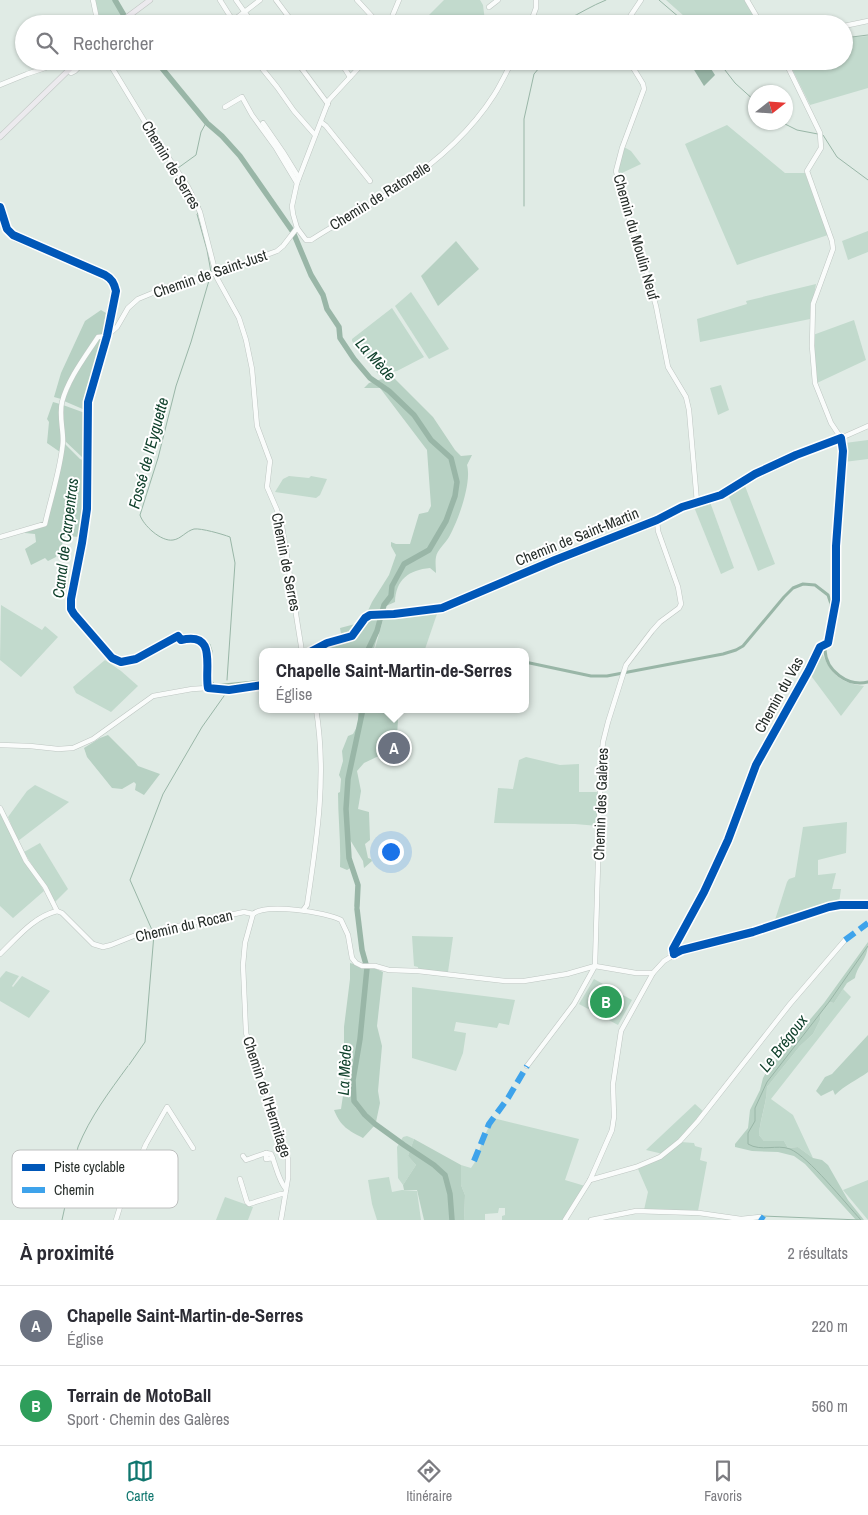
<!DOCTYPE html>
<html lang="fr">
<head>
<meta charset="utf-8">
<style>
  body { margin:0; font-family:"Archivo Narrow",sans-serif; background:#f7f7f7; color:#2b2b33 }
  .compass { position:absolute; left:748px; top:85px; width:45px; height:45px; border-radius:50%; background:#fff; box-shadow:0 1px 4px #0004; rotate:73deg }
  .you { position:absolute; left:390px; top:851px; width:18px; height:18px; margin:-12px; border:4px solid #fff; border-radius:50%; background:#1a73e8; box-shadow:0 0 0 8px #1a73e833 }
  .badge { display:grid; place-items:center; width:32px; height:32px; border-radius:50%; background:#0f766e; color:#fff; font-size:16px; font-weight:700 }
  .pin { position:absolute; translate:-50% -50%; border:2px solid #fff; box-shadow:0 1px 5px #0006 }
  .popup { position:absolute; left:259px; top:648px; width:270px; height:65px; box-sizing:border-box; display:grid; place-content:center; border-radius:10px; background:#fff; filter:drop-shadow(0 1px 4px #0005); font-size:16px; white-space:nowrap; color:#7c7c81 }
  .popup b { font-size:19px; color:#2b2b33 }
  .popup::after { content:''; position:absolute; left:50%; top:100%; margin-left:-10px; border:10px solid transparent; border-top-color:#fff }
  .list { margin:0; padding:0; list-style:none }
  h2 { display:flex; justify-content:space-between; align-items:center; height:65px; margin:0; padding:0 20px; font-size:21px }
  h2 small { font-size:16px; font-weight:400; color:#7c7c81 }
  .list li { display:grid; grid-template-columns:32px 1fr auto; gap:15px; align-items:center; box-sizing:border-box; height:80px; padding:0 20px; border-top:1px solid #e1e1e2 }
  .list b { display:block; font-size:19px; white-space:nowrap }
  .list p { margin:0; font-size:16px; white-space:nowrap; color:#7c7c81 }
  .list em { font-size:16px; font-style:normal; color:#7c7c81 }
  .icon { flex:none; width:28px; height:28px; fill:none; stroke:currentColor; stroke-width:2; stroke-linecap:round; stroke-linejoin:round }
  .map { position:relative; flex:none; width:868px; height:1220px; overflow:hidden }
  .search { position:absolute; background:#fff; box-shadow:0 1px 4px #0004; left:15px; right:15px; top:15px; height:55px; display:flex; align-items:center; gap:12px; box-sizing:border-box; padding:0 18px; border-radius:28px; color:#7c7c81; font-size:19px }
  .sheet { height:225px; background:#fff }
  nav { display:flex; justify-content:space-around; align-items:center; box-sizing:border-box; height:70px; border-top:1px solid #e1e1e2; background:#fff; font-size:14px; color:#7c7c81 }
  nav a { display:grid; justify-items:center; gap:2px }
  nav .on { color:#0f766e }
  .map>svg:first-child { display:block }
</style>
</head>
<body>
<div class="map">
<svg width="868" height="1220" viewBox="0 0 868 1220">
  <rect width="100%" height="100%" fill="#e0ebe5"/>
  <g fill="#c2dacd">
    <path d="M94 0H113L121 15 111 24H99Z"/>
    <path d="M444 0H480L483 5 485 21 482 24H437L428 16Z"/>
    <path d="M666 0H744L759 24H693Z"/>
    <path d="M868 36V88L810 105 788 61H844V38Z"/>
    <path d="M727 125 785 173H805L828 235 737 265 685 144Z"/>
    <path d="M624 147 631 151 641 164 622 173H618L619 160Z"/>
    <path d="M868 231V252L848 260 842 241Z"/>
    <path d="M816 284 810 319 700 342 697 319 747 304 746 301Z"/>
    <path d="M411 292 449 349 429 359 395 306Z"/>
    <path d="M392 308 424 357 397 371 386 373 380 376 352 341V339Z"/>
    <path d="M854 320 866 360 817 383 813 335Z"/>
    <path d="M721 385 729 410 718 415 710 388Z"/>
    <path d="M868 440V459L844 462 845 443Z"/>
    <path d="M289 476 309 478 311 476 327 479 320 495 316 498 275 492 283 479Z"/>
    <path d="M745 486 775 564 758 571 729 497Z"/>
    <path d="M710 502 734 568 721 574 694 507Z"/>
    <path d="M1 605 42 630 45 626 58 637 21 677 0 660Z"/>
    <path d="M436 611H438L424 652H374L384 616Z"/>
    <path d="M821 650C830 673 839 683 864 686L841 716 809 673Z"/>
    <path d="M105 660 121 671 138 686 111 712 76 693 73 687Z"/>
    <path d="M526 757 560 765 579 764V792H599L598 826 575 824 494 823 498 788 513 789 519 760Z"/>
    <path d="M35 785 69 802 18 841 8 817 27 791Z"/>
    <path d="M0 811 22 857 44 891 13 918 0 906Z"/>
    <path d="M847 822 846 853 818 860V875L836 873 832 889H841L839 903 829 905 774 923 787 882 789 879 795 877 803 827Z"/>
    <path d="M40 843 68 889 55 902 24 852Z"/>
    <path d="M412 936 453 937 448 972 418 970V967L414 966Z"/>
    <path d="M6 971 19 976 12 986 13 987 22 976 50 991 29 1018 0 1001V978Z"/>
    <path d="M594 979 632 1000 618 1025 579 1004Z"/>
    <path d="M412 987 515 1000 509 1025 499 1023 497 1028 456 1022 454 1031 466 1033 463 1053 456 1071 412 1058Z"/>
    <path d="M843 989 851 997 771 1099 793 1115 813 1158 798 1147 788 1148 784 1141H764L759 1135C760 1119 767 1103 767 1087L800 1046 813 1034 820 1020 821 1012 829 1002 834 1003Z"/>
    <path d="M695 1104 704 1112 697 1121 663 1154 646 1150Z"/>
    <path d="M493 1118 579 1139 565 1180 585 1186 564 1220H502V1216L505 1215V1208H499L498 1213 485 1214V1220H464L465 1195 461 1185V1165L471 1168 475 1162 484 1137Z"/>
    <path d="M407 1136 414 1139 408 1156 416 1165 403 1185 398 1178 397 1147 403 1137Z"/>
    <path d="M681 1142 694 1143 695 1146 702 1148 700 1160 707 1162 698 1211 644 1210 648 1192 638 1169Z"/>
    <path d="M389 1177 392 1192 402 1190 417 1191 421 1220H377L372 1204 368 1180Z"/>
    <path d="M868 1180V1220L843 1190Z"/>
    <path d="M225 1197 253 1207 248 1220H216Z"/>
  </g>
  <g fill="#b7d1c3">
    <path d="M456 241 479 269 438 306 421 276Z"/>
    <path d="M101 310 106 313 102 334 97 335 61 399 54 397 61 373 85 321Z"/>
    <path d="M99 338H102L86 400 85 410 64 401 75 376Z"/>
    <path d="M392 376 433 417 455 450 461 456 472 455 467 465C472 483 458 521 449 537 445 544 437 550 436 557 435 562 436 568 436 573L430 568C409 570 396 579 395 602L386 606 373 652H313L326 643 325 641 341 634 340 628 359 623 366 615 372 602 389 575 396 555 391 546V542L396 544H410L419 514 428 512 431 506 427 450 380 388H364L369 383Z"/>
    <path d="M53 402 60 404V452L47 443 49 422 47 419Z"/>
    <path d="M63 405 85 413V458H83L64 440Z"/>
    <path d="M63 442 80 459 85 461 80 537 66 536 56 557 48 561 45 558 31 565 25 549 36 542 35 534 25 533V532L46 525Z"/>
    <path d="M358 709H402L398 719 397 737 384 739 385 753 364 763 357 771 361 791 358 809 369 812 370 840 365 844 368 858 371 859 372 861 364 868 363 861 349 838V858L352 867 347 870 340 867C341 842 338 818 338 793L340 792 341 779 339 775 343 761 342 751 348 736 353 734 358 725Z"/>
    <path d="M108 735 134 761 138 766 160 774 144 795 135 790 136 784 134 782 122 789 112 788 87 757 84 748 100 738Z"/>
    <path d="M868 942C868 961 858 963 855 978L847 983 834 1003 829 1002 821 1012 820 1020 813 1034 800 1046 767 1087C767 1103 760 1118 759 1135L764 1141H784L788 1148 798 1147 813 1158 822 1160 828 1165 848 1200 864 1220H856L805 1164 794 1156 778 1152 752 1151 735 1147V1144L748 1128 750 1110 760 1090 763 1078 768 1069 824 1003Z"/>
    <path d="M350 963 365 967 366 970C365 994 363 1018 359 1043 356 1061 349 1081 352 1100 354 1110 367 1119 375 1125L363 1138C348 1130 341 1127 334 1110L341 1109 344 1089V1027L350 979Z"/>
    <path d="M372 967 383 972 377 1026 382 1046 378 1091 380 1103 376 1122 365 1114 355 1101 354 1080 362 1038 368 968Z"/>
    <path d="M868 1035V1072C857 1080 845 1085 835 1095L833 1090 821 1096 816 1091 825 1077 832 1074Z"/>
    <path d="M414 1139 461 1165V1185L465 1195 464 1220H424L417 1190H404L403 1185 416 1165 408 1156Z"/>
  </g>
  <path fill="#99b6a7" d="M679 61H706L715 75 704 86 691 65 688 63 682 65Z"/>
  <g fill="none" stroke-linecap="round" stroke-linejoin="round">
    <g stroke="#99b6a7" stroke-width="1">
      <path d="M659 0 687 24"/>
      <path d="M565 24 566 20C581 13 591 6 606 0"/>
      <path d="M844 38 868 35"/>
      <path d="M718 61 735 83 756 102"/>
      <path d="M723 65C739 67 756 71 770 61"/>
      <path d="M781 122 797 130 823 135 837 157 868 180"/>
      <path d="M178 168 196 155 201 132 206 123"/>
      <path d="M194 195 200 207"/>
      <path d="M524 206V119L534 74 545 61"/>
      <path d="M199 212 197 214 207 250 211 272"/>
      <path d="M210 277 191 342 176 386 158 458 140 515C143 525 161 542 173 540 181 539 186 531 194 529 201 528 222 534 230 537L235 563 227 680"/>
      <path d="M842 484 844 438"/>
      <path d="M152 930 130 880 163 794 202 727 224 696"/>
      <path d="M129 1065 145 1042 154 934"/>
      <path d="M762 1216 860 1220"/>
      <path d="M62 1220 78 1147C90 1117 109 1092 128 1066"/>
      <path d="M861 1220C845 1203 809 1157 790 1149 777 1144 761 1152 748 1144V1133L755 1121V1108L767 1082 829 1002 868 946"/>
    </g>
    <g stroke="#99b6a7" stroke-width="3">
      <path d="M0 216 6 233 15 240 102 276 108 279 113 287 108 313 87 402 84 522 68 598 69 610 81 626 110 659 121 664 136 662 181 638 198 637 209 645 211 651 209 678 214 686 263 681"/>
      <path d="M829 626C827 634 824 642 825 650 826 671 848 687 868 682"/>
      <path d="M525 662 591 676H607L723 654 736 650 743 646 784 597 793 588 803 584 815 585 828 595 831 604 830 620"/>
    </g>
    <g stroke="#99b6a7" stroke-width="5.5">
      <path d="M115 0 129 24"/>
      <path d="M156 61 207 123 222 136 240 156 293 232 311 275 323 295 327 309 339 327 340 338 354 359 370 378 389 391 414 415 431 440 451 458 457 482 455 496 446 521 429 550 404 564 392 586 391 596 384 605 377 631 367 652"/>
      <path d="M357 906 358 885 349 858 346 809 348 779 363 709"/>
      <path d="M357 909 362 950 367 968 360 1039 353 1080 354 1101 365 1115 375 1124 404 1145 434 1165 445 1175 450 1194 452 1220"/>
    </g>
    <defs>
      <g id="minor">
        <path d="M93 0 98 24"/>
        <path d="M220 0 235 24"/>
        <path d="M236 0 253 24"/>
        <path d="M276 0 294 24"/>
        <path d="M357 0 379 24"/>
        <path d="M747 0 761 24"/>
        <path d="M489 7 498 0"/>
        <path d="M234 20 260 0"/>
        <path d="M389 24 399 0"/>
        <path d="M530 24 536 8V0"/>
        <path d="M625 24 641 0"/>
        <path d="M844 26 868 21"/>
        <path d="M108 61 145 122 188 187 200 212 217 278 239 318 246 340 252 369 257 426 270 461 267 487 277 510 282 526 302 652"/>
        <path d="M256 61 277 87 294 111 315 135"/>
        <path d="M340 61 350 77"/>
        <path d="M365 61 329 100 297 183 292 206 293 214 297 228 306 240H311C340 221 371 206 399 187 435 163 471 131 494 95 501 84 506 73 512 61"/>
        <path d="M629 61 643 84 644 89 622 148 616 171 626 210 645 267 656 306 668 367 686 397 689 410 697 502"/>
        <path d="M65 62 71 73 75 71 85 61"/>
        <path d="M299 65 328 104"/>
        <path d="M0 85 27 74 66 61"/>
        <path d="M225 107 242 97 252 115 276 148 297 183"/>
        <path d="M321 122 326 126 370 181"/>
        <path d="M263 123 283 152 299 178"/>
        <path d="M841 438 868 426"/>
        <path d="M0 537 45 524C51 497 61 468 63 441 63 428 59 415 62 402 68 379 85 357 98 337L107 336 117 327 128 308 138 299 172 285 216 273 277 251 283 246 297 228"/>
        <path d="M310 652 327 643 352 636 365 618 370 615 394 614 442 608 555 560 657 520 682 507 721 495 755 474 796 455 840 437"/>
        <path d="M0 745 30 746 58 749 73 748 93 739 153 696 192 689 208 688 229 690 263 685"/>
        <path d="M0 808 26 861 45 887 57 911"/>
        <path d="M304 909 307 905C317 839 327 775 316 709"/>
        <path d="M253 914 245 943 243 965 246 1033 288 1159V1178L281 1220"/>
        <path d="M0 954C17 938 33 917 57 911L62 913 93 944 103 947 111 945 136 935 244 912 253 914C266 903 326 912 341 920L348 935 352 958 356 963 362 966H375L389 970 418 971 505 981H524L567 974 595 966 636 973H653L664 961 682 950 753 932 829 907 840 905H868"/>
        <path d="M674 954 673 949 704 892 728 840 756 765 809 670 820 647 828 643 836 600V546L842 443 841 438 831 423 815 383 812 346 813 304 833 249 832 241 807 171 821 148 820 133 785 61"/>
        <path d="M527 1066 574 1004 595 966 601 761 603 742 608 722 626 665 652 631 660 622 679 608 681 604 678 587 658 531 657 520"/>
        <path d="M243 1156 246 1160 266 1153"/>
        <path d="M273 1158 266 1159V1153L271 1154C276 1165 278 1180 286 1189"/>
        <path d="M240 1179 247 1202 249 1204 281 1194H285"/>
        <path d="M590 1180 636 1167 660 1157 680 1141 698 1121 790 1004 845 940"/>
        <path d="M116 1220 123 1197 146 1144 167 1107 193 1148"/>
        <path d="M565 1220 590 1180 612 1130 614 1117 613 1084 621 1031 653 973"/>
        <path d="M591 1220 636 1211 699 1213 741 1219 760 1217"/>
      </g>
      <g id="major">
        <path d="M118 24 150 0"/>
        <path d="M0 137 78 61"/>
      </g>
    </defs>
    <use href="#minor" stroke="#bec6c2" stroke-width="5.5"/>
    <use href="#major" stroke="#c0c6c3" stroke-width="6"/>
    <use href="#minor" stroke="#fafcfb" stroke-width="4.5"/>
    <use href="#major" stroke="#eceaee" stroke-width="5"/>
    <g stroke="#3ea3eb" stroke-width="6" stroke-dasharray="12 6" stroke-linecap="butt">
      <path d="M845 940 868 923"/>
      <path d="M474 1161 489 1124 508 1098 527 1066"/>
      <path d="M760 1217 764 1220"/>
    </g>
    <defs>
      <g id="cycleway">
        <path d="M0 207 7 229 13 235 105 275C112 279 114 283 116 291L107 336 88 402 87 509 82 543 71 599V609L74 614 112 658 121 662 136 659 178 636 181 640C218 631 204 669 208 688L229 690 263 685"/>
        <path d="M310 652 327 643 352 636 365 618 370 615 394 614 442 608 555 560 657 520 682 507 721 495 755 474 796 455 841 438 843 451 836 546V600L828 643 820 647 809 670 756 765 728 840 704 892 673 949 674 954"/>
        <path d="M674 954 682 950 753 932 829 907 840 905H868"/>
      </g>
    </defs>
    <use href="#cycleway" stroke="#fff" stroke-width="11"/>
    <use href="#cycleway" stroke="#0057b8" stroke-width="8"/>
  </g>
  <g text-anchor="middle" stroke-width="4" stroke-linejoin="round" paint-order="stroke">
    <g font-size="15" fill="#262d29" stroke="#fff">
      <text transform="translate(171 165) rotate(59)" y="5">Chemin de Serres</text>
      <text transform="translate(380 196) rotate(-32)" y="5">Chemin de Ratonelle</text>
      <text transform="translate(636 237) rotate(74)" y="5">Chemin du Moulin Neuf</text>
      <text transform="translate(210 274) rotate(-19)" y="5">Chemin de Saint-Just</text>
      <text transform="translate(577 537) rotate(-22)" y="5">Chemin de Saint-Martin</text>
      <text transform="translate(286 562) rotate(79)" y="5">Chemin de Serres</text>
      <text transform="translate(779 695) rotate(-61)" y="5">Chemin du Vas</text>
      <text transform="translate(601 804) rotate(-88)" y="5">Chemin des Galères</text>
      <text transform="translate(184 926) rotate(-13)" y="5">Chemin du Rocan</text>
      <text transform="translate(267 1097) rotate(72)" y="5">Chemin de l'Hermitage</text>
    </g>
    <g font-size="16" font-style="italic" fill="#11422d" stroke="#fff">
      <text transform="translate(376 359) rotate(48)" y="6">La Mède</text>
      <text transform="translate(148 453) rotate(-75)" y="6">Fossé de l'Eyguette</text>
      <text transform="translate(65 538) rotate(-83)" y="6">Canal de Carpentras</text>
      <text transform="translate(783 1043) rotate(-52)" y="6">Le Brégoux</text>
      <text transform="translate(344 1070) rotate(-87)" y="6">La Mède</text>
    </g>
  </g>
  <rect x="12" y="1150" width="166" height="58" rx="8" fill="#fff" stroke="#bec0bf" stroke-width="1"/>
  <rect x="22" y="1164" width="23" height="7" fill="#0057b8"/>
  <rect x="22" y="1187" width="23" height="6" fill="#3ea3eb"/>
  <g font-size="14" fill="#262d29">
    <text x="54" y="1172">Piste cyclable</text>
    <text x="54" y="1195">Chemin</text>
  </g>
</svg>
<svg class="compass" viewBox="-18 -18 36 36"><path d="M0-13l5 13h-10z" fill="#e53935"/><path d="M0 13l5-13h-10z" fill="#7c7c81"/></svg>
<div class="you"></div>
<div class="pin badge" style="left:394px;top:748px;background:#6b7280">A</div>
<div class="popup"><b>Chapelle Saint-Martin-de-Serres</b>Église</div>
<div class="pin badge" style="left:606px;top:1002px;background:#2e9e5b">B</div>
<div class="search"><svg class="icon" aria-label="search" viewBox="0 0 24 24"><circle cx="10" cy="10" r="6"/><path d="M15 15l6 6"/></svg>Rechercher</div>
</div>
<section class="sheet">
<h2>À proximité<small>2 résultats</small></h2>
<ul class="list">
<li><span class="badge" style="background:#6b7280">A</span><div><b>Chapelle Saint-Martin-de-Serres</b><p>Église</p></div><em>220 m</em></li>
<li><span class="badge" style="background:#2e9e5b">B</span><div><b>Terrain de MotoBall</b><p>Sport · Chemin des Galères</p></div><em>560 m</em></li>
</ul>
</section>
<nav>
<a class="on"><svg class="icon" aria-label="map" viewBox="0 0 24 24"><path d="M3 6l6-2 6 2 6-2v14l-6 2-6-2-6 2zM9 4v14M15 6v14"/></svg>Carte</a>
<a><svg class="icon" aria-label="directions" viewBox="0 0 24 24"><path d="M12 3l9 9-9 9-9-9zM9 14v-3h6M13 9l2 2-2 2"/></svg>Itinéraire</a>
<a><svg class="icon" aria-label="saved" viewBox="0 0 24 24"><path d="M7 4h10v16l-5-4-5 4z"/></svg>Favoris</a>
</nav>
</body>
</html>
